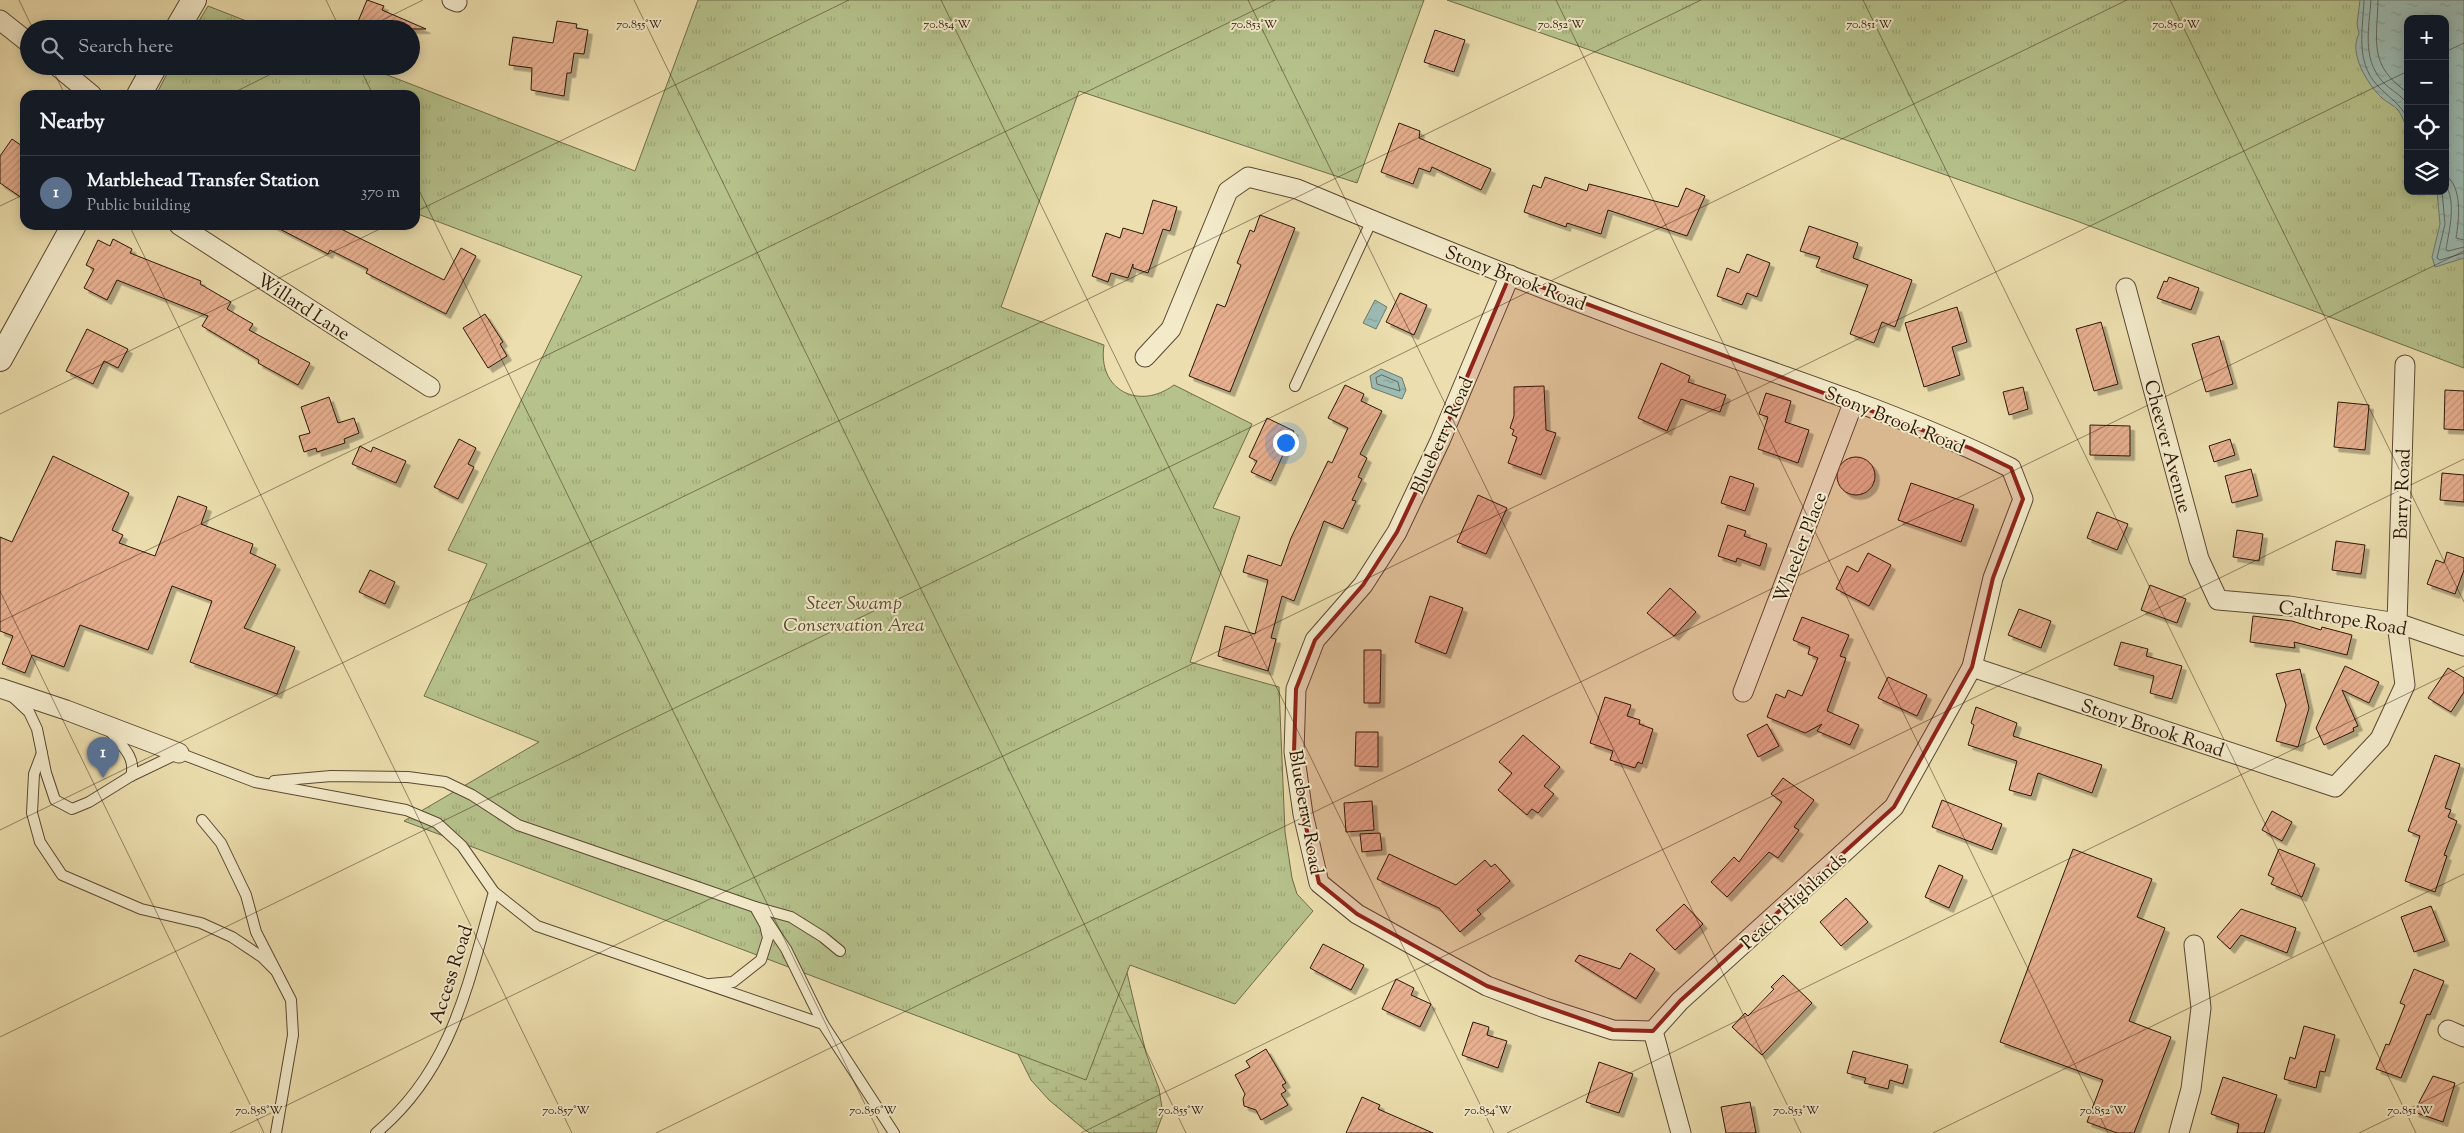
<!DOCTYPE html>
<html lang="en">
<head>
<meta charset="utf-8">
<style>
  body { margin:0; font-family:"Sorts Mill Goudy",serif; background:#20242c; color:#f1f3f6 }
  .controls { position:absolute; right:15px; top:15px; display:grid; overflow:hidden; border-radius:10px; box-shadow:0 2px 12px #0003 }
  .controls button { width:45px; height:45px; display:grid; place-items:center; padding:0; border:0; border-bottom:1px solid #363941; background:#171b24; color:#f1f3f6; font:25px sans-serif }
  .you { position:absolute; left:1285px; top:442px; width:18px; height:18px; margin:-12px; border:4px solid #fff; border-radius:50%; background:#1a73e8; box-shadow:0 0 0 8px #1a73e833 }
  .badge { display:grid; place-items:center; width:32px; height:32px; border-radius:50%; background:#d93025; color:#fff; font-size:16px; font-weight:700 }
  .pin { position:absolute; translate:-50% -41px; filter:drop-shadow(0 1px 2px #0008) }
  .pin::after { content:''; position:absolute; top:26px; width:18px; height:15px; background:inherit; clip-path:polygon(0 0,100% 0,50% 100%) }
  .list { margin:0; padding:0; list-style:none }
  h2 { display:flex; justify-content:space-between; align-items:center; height:65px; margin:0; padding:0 20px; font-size:21px }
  h2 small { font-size:16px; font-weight:400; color:#9ea1a6 }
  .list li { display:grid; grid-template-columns:32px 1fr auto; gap:15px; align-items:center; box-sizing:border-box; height:75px; padding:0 20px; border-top:1px solid #363941 }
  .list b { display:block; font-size:19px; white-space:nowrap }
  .list p { margin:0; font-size:16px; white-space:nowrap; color:#9ea1a6 }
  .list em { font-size:16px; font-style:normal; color:#9ea1a6 }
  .icon { flex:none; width:28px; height:28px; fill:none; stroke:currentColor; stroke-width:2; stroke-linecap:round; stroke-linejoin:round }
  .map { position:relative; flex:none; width:2464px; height:1133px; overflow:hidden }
  .search { position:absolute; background:#171b24; box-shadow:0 2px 12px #0003; left:20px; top:20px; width:400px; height:55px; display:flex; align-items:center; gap:12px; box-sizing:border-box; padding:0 18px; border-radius:28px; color:#9ea1a6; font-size:19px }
  .panel { position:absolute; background:#171b24; box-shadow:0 2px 12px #0003; left:20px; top:90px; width:400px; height:140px; border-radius:15px }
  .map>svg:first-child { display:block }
</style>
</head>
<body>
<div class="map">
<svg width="2464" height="1133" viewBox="0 0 2464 1133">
  <defs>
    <pattern id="wetland-marsh" width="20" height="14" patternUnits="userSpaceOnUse" patternTransform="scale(1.25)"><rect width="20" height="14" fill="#b6c28c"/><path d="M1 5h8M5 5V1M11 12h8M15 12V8" fill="none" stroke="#9da677"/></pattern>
    <pattern id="park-tufts" width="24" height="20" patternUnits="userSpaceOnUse" patternTransform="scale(1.25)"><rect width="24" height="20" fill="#b6c28c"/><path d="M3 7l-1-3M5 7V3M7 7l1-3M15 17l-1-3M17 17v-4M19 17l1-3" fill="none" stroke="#9da677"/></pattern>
    <pattern id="water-ripples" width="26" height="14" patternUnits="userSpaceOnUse" patternTransform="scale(1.25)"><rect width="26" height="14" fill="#9bbbb3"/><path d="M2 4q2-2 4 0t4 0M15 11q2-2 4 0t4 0" fill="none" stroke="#86a098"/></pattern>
    <pattern id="building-hatch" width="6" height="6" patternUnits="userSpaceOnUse" patternTransform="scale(1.25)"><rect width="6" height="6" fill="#e8b090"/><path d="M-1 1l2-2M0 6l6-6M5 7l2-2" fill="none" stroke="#c7977b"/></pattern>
    <filter id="shadow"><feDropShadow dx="4.5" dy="4.5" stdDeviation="0" flood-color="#0004"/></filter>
  </defs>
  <rect width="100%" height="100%" fill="#ecdeae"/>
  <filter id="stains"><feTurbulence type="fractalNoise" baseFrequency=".004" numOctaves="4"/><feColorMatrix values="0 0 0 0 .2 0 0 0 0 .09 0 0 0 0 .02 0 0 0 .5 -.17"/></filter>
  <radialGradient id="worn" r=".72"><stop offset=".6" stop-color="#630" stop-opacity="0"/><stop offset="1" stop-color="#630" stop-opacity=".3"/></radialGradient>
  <path fill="url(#wetland-marsh)" stroke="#706c4a" d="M1124 960 1146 1053 1159 1089 1163 1114 1156 1133H1090L1085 1130 1049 1100 1031 1080 1017 1052Z"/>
  <g fill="url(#park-tufts)" stroke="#706c4a" fill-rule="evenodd">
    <path d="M698 0H1424L1357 183 1079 91 1001 307 1104 345C1097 390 1139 411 1174 385L1252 424 1213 508 1240 517 1190 662 1279 687 1285 832 1292 878 1297 894 1313 911 1235 1004 1130 965 1086 1080 404 821 539 742 424 696 487 564 448 550 582 276 415 213V95H156L171 66H364L635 171Z"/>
    <path d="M1447 0H2464V368L2074 220ZM2408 19H2445V191H2408Z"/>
    <path d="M208 6 267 29H194Z"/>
  </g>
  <g fill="url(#water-ripples)" stroke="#6e796f">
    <path d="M2360 0H2464V258L2435 267 2432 257 2440 224 2437 191H2445V19H2408V131C2405 124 2402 115 2398 110 2394 105 2386 102 2382 98 2368 85 2348 53 2359 34L2357 24Z"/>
    <path d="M1375 300 1387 307 1376 329 1363 323Z"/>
    <path d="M1381 369 1402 378 1406 390 1402 399 1372 388 1370 376Z"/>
  </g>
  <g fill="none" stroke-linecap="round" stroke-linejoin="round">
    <g stroke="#63695e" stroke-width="1">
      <path d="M2364 0C2363 29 2355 61 2377 85 2390 99 2399 102 2408 119"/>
      <path d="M2371 0C2369 28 2362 58 2382 81 2390 90 2402 95 2408 105"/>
      <path d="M2378 0C2377 43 2368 65 2408 93"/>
      <path d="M2445 175C2463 186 2459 220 2456 238L2464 240"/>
      <path d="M2445 184C2457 201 2449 231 2446 249L2448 251 2464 247"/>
      <path d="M2442 191 2445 224 2437 258 2440 260 2464 253"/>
      <path d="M1382 375 1398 382 1400 391 1377 384 1376 378Z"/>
    </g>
  </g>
  <g fill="url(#building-hatch)" stroke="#2b1708" filter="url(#shadow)">
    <path d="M367 0 384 6 382 10 426 29H369L357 24Z"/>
    <path d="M557 21 577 24 576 28 588 30 584 54 574 53 571 73H567L564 96 531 90 532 68 509 65 513 37 553 43Z"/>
    <path d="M1435 30 1465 40 1454 72 1424 62Z"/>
    <path d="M1399 123 1420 131 1419 138 1491 169 1481 190 1432 167 1430 172 1419 168 1413 184 1381 172Z"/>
    <path d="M12 139 25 148V200L0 183V156Z"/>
    <path d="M1545 177 1587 191 1589 184 1678 207 1686 188 1705 196 1687 236 1608 210 1601 234 1567 223 1566 227 1524 212 1533 185 1541 188Z"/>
    <path d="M1153 200 1177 207 1170 231 1163 229 1148 273 1133 268V264L1128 278 1111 273 1108 282 1092 276 1106 233 1120 238 1123 228 1143 234Z"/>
    <path d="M1260 215 1295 228 1230 392 1189 376 1217 304 1225 307 1241 265 1237 263 1250 230 1254 232Z"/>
    <path d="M272 225H333L444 280 461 248 476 256 446 314 366 273 368 269 330 250 328 254Z"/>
    <path d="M1809 226 1858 243 1853 258 1912 280 1895 327 1882 322 1874 343 1850 334 1868 285 1816 267 1820 257 1800 251Z"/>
    <path d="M113 239 132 249 130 253 201 281 200 284 231 302 227 309 253 324 249 330 310 363 298 385 258 363 259 360 202 326 208 316 117 280 107 300 84 288 94 269 86 265 98 240 110 246Z"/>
    <path d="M1747 254 1770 263 1757 297 1747 293 1742 305 1717 296 1727 268 1739 273Z"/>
    <path d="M2169 277 2199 288 2191 310 2157 298 2164 281 2167 282Z"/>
    <path d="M1400 293 1427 305 1414 335 1386 322Z"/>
    <path d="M1957 307 1967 342 1952 347 1960 375 1924 387 1905 323Z"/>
    <path d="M485 314 503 342 500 344 507 356 488 368 463 328Z"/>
    <path d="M2101 322 2118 384 2094 391 2076 329Z"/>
    <path d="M87 329 128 349 118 368 104 361 93 384 66 371Z"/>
    <path d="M2219 336 2233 384 2206 392 2192 344Z"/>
    <path d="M1661 363 1690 376 1688 382 1726 395 1720 412 1681 399 1667 431 1638 418Z"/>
    <path d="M1345 385 1364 394 1361 401 1382 411 1360 454 1367 458 1358 477 1362 479 1352 500 1356 501 1343 529 1324 521 1294 601 1282 596 1271 638 1276 639 1268 671 1218 656 1225 626 1255 634 1268 580 1243 572 1248 555 1281 566 1291 538 1328 461 1332 463 1348 428 1328 418Z"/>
    <path d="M1544 386 1546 430 1556 433 1541 475 1508 463 1517 437 1512 435 1514 430 1510 428 1514 416V387Z"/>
    <path d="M2023 387 2028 409 2009 415 2003 392Z"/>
    <path d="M2445 390 2464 391V430L2444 429Z"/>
    <path d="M1766 393 1791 401 1785 422 1809 430 1798 463 1758 449 1768 417 1759 414Z"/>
    <path d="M329 397 338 423 354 418 359 433 344 439 345 443 317 452 316 448 304 452 299 436 310 433 301 407Z"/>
    <path d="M2338 402 2369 405 2365 450 2334 447Z"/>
    <path d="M1267 418 1294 431 1271 481 1251 472 1257 461 1249 457Z"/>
    <path d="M2090 425 2130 426V456L2090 455Z"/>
    <path d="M459 439 476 448 468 464 474 467 458 499 434 487Z"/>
    <path d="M2230 439 2235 455 2214 462 2209 446Z"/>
    <path d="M360 446 371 452 373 447 406 461 396 483 352 464Z"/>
    <path d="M53 456 129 493 112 530 123 535 119 543 155 556 178 496 207 507 201 524 253 544 250 553 276 565 244 628 295 647 277 694 190 662 212 601 172 586 148 650 80 625 64 667 32 655 25 673 2 664 13 636 0 631V537L12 542Z"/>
    <circle cx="1856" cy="476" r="19"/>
    <path d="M2251 469 2258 496 2232 503 2225 476Z"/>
    <path d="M2442 473 2464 475V502L2440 500Z"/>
    <path d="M1730 476 1754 484 1745 511 1721 503Z"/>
    <path d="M1911 483 1974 505 1961 542 1898 520Z"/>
    <path d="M1478 495 1507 508 1486 554 1457 542Z"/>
    <path d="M2097 512 2128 524 2117 550 2087 538Z"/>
    <path d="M1728 525 1746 531 1744 536 1767 544 1760 566 1737 558 1736 562 1718 556Z"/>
    <path d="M2237 530 2263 534 2259 561 2233 557Z"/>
    <path d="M2336 541 2365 545 2361 574 2332 570Z"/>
    <path d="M2447 552 2464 558V570L2455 594 2427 584 2436 560 2444 563Z"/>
    <path d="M1868 553 1891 565 1869 606 1836 589 1847 566 1858 572Z"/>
    <path d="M370 570 395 582 385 604 359 592Z"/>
    <path d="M2150 585 2186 599 2177 623 2141 610Z"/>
    <path d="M1670 588 1696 612 1674 636 1647 613Z"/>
    <path d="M1430 596 1463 608 1446 654 1415 642Z"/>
    <path d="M2019 609 2051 621 2041 648 2008 635Z"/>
    <path d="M2253 616 2292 621 2321 630 2322 627 2352 635 2347 655 2294 642 2295 648 2250 642Z"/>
    <path d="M1802 617 1849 635 1840 656 1846 658 1827 711 1859 725 1850 745 1817 731 1822 724 1805 733 1767 717 1776 694 1785 698 1788 690 1802 696 1818 658 1808 654 1810 647 1793 640Z"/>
    <path d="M2121 642 2148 649 2146 656 2182 666 2172 699 2150 693 2154 676 2114 665Z"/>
    <path d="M1364 650H1381L1380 703H1364Z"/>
    <path d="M2345 666 2379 682 2369 703 2342 690 2358 726 2353 728 2354 731 2324 745 2316 728Z"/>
    <path d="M2448 668 2464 678V692L2451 712 2428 698Z"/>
    <path d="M2300 669 2309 708 2298 747 2276 741 2286 705 2276 674Z"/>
    <path d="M1888 677 1927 695 1917 716 1878 698Z"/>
    <path d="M1605 697 1631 705 1627 716 1640 720 1639 724 1653 729 1642 764 1638 762 1635 768 1610 760 1613 751 1590 743Z"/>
    <path d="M1976 707 2017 723 2013 736 2102 765 2092 793 2038 773 2031 796 2009 790 2017 761 1968 745 1974 725 1971 723Z"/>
    <path d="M1767 724 1779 746 1758 757 1747 735Z"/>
    <path d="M1356 732H1378V767L1355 766Z"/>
    <path d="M1523 735 1560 767 1544 786 1554 794 1538 813 1532 809 1527 815 1498 790 1512 773 1499 762Z"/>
    <path d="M2435 755 2460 764 2445 808 2451 810 2448 817 2457 821 2444 855 2447 856 2435 892 2405 881 2420 836 2408 831Z"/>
    <path d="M1783 778 1814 800 1794 827 1799 830 1778 858 1769 852 1727 897 1711 882 1734 857 1739 862 1782 802 1771 794Z"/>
    <path d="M1942 800 2002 824 1992 850 1932 827Z"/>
    <path d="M1372 801 1374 830 1346 832 1344 803Z"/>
    <path d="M2272 811 2292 822 2282 841 2262 830Z"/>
    <path d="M1380 833 1382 850 1362 852 1360 834Z"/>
    <path d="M2073 849 2152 879 2137 917 2165 928 2129 1021 2171 1037 2134 1133H2117L2087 1122 2103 1080 2000 1042Z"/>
    <path d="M2279 849 2315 864 2302 897 2271 884 2274 878 2268 875Z"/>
    <path d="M1389 854 1456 885 1485 860 1491 867 1495 864 1510 881 1477 910 1481 914 1460 932 1439 908 1377 879Z"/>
    <path d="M1939 865 1963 876 1949 908 1925 897Z"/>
    <path d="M1846 898 1868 922 1841 946 1820 922Z"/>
    <path d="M1684 904 1703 924 1675 950 1656 930Z"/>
    <path d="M2431 906 2445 941 2414 952 2401 917Z"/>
    <path d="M2241 909 2296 928 2287 953 2241 935 2230 949 2217 937Z"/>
    <path d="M1323 944 1364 965 1351 990 1310 968Z"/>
    <path d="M1630 953 1655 969 1636 999 1575 961 1579 955 1620 969Z"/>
    <path d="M2414 969 2444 981 2430 1015 2427 1014 2401 1078 2376 1069 2386 1044 2389 1045 2405 1005 2400 1003Z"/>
    <path d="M1783 975 1812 1003 1762 1055 1732 1027 1745 1013 1748 1016 1774 989 1771 987Z"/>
    <path d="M1396 979 1414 988 1411 995 1431 1004 1420 1027 1382 1009Z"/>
    <path d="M1473 1022 1489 1027 1487 1035 1507 1041 1498 1068 1462 1055Z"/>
    <path d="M2304 1026 2335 1035 2325 1072 2320 1071 2316 1088 2284 1079 2290 1057 2295 1059Z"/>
    <path d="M1266 1049 1286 1083 1282 1085 1286 1091 1281 1094 1288 1105 1261 1120 1256 1110 1244 1106 1243 1099 1245 1094 1235 1075 1250 1067 1246 1061Z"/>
    <path d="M1853 1051 1908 1065 1903 1084 1890 1080 1888 1089 1864 1083 1866 1078 1847 1073Z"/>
    <path d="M1599 1062 1633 1074 1619 1113 1586 1102Z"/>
    <path d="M2433 1076 2455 1083 2443 1122 2414 1112Z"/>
    <path d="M2223 1077 2277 1095 2264 1133H2237L2239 1124 2211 1114Z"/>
    <path d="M1362 1097 1380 1105 1378 1109 1433 1133H1346Z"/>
    <path d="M1750 1102 1756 1133H1726L1721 1107Z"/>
  </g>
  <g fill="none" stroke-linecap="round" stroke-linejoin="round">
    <defs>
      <g id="service">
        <path d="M1295 386 1372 220"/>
        <path d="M13 697 29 712 37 729 46 773 55 800 72 809 89 802 131 776C137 757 120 744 109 730"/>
        <path d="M42 753 34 774 32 813 40 842 62 875 141 909 201 923 232 937 262 957 275 970"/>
        <path d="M131 776 179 753 255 782 406 810 437 823 462 846 494 892 537 926 823 1024 894 1133"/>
        <path d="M274 781 331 776 408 777 445 782 472 795 518 825 755 907 765 925 768 938 761 960 733 982 710 984"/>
        <path d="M202 820 221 843 246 895 256 932 291 1000 293 1035 276 1133"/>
        <path d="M755 907 791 917 823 937 840 951"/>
        <path d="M765 918 786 949 823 1024"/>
        <path d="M376 1133C453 1069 468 983 494 892"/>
      </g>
      <g id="minor">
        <path d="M452 0 457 2"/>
        <path d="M0 20 29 43"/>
        <path d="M57 66 92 95"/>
        <path d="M179 225 430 387"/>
        <path d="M1510 275 1440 441 1397 532 1363 585 1315 640 1296 689 1294 752 1303 814 1319 883 1357 914 1487 986 1545 1008 1613 1030 1653 1031"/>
        <path d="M2126 288 2199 559 2218 600 2289 606 2397 623 2464 646"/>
        <path d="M1145 357 1171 329 1228 191 1248 177 1297 189C1409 236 1521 281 1634 323 1760 369 1890 408 2011 468L2023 499 1993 578 1972 667 2335 787 2380 739 2405 685 2397 623 2405 365"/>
        <path d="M0 688 66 710 179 753"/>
        <path d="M1743 692 1854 401"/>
        <path d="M2448 1030 2464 1037"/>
        <path d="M1681 1133 1653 1031 1680 1001 1894 807 1972 667"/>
        <path d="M2179 1133 2191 1089 2201 1008 2194 945"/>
      </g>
      <g id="tertiary">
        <path d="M177 29 194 0"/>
        <path d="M139 95 155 66"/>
        <path d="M0 359 74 225"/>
      </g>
    </defs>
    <use href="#service" stroke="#5b4932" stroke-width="12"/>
    <use href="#minor" stroke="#5b4932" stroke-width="21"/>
    <use href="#tertiary" stroke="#5b4932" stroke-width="26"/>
    <use href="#service" stroke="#f3eaca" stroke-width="10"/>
    <use href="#minor" stroke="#f3eaca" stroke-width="19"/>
    <use href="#tertiary" stroke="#f3eaca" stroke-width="24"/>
  </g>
  <path fill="#8f2418" fill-opacity="0.2" stroke="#8f2418" stroke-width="4" stroke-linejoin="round" d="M1510 275 1970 448 2011 468 2023 499 1993 578 1972 667 1894 807 1680 1001 1653 1031 1613 1030 1487 986 1357 914 1319 883 1303 814 1294 752 1296 689 1315 640 1363 585 1397 532 1440 441Z"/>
  <path fill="none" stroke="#2b1708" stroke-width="1" stroke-opacity="0.45" d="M19 0 33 29M326 0 340 29M634 0 1186 1133M941 0 1494 1133M1248 0 1801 1133M1556 0 2108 1133M1863 0 2416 1133M2170 0 2464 602M364 29 423 0M2445 52 2464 43M51 66 65 95M359 66 373 95M229 95 287 66M415 182 879 1133M0 206 25 194M415 212 849 0M129 225 572 1133M0 414 388 225M0 591 264 1133M0 622 1275 0M0 830 1701 0M0 1037 2127 0M230 1133 2408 71M656 1133 2464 251M1081 1133 2464 459M1507 1133 2464 666M1933 1133 2464 874M2359 1133 2464 1082"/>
  <g text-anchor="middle" stroke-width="4" stroke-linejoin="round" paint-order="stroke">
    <g font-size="19" fill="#2b1708" stroke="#f3eaca">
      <text transform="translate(1516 277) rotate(21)" y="7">Stony Brook Road</text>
      <text transform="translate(304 306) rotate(33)" y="7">Willard Lane</text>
      <text transform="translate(1895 419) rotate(22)" y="7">Stony Brook Road</text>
      <text transform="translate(1441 435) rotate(-66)" y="7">Blueberry Road</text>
      <text transform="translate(2169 446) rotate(75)" y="7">Cheever Avenue</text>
      <text transform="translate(2401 494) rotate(-88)" y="7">Barry Road</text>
      <text transform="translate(1799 547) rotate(-69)" y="7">Wheeler Place</text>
      <text transform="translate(2343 617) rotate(10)" y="7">Calthrope Road</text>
      <text transform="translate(2153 727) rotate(18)" y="7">Stony Brook Road</text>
      <text transform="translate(1307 812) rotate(80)" y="7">Blueberry Road</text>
      <text transform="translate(1793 900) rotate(-42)" y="7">Peach Highlands</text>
      <text transform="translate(450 974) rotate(-72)" y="7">Access Road</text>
    </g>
    <g font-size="19" font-style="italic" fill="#554a30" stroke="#f3eaca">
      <text x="854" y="609">Steer Swamp<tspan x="854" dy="22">Conservation Area</tspan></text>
    </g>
  </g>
  <g font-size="12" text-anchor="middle" fill="#2b1708" stroke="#f3eaca" stroke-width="4" stroke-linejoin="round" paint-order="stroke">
    <text x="639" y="28">70.855°W</text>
    <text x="947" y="28">70.854°W</text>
    <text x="1254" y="28">70.853°W</text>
    <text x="1561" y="28">70.852°W</text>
    <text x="1869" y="28">70.851°W</text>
    <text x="2176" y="28">70.850°W</text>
    <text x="259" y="1114">70.858°W</text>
    <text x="566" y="1114">70.857°W</text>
    <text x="873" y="1114">70.856°W</text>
    <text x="1181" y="1114">70.855°W</text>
    <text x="1488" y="1114">70.854°W</text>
    <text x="1796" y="1114">70.853°W</text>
    <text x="2103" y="1114">70.852°W</text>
    <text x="2410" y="1114">70.851°W</text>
  </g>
  <rect width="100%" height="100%" filter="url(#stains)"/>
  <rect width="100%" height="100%" fill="url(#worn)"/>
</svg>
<div class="controls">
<button>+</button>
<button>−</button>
<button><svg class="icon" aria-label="locate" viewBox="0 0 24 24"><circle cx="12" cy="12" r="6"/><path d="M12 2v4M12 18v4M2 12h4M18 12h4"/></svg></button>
<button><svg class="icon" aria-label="layers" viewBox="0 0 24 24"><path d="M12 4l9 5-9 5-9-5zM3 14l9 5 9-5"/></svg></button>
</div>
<div class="you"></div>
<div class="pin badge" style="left:103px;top:778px;background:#5c6f8a">1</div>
<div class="search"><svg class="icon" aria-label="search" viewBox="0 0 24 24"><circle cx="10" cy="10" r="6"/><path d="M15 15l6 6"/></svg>Search here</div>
<section class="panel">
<h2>Nearby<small></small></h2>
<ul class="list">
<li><span class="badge" style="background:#5c6f8a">1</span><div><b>Marblehead Transfer Station</b><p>Public building</p></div><em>370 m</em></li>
</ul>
</section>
</div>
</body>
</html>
